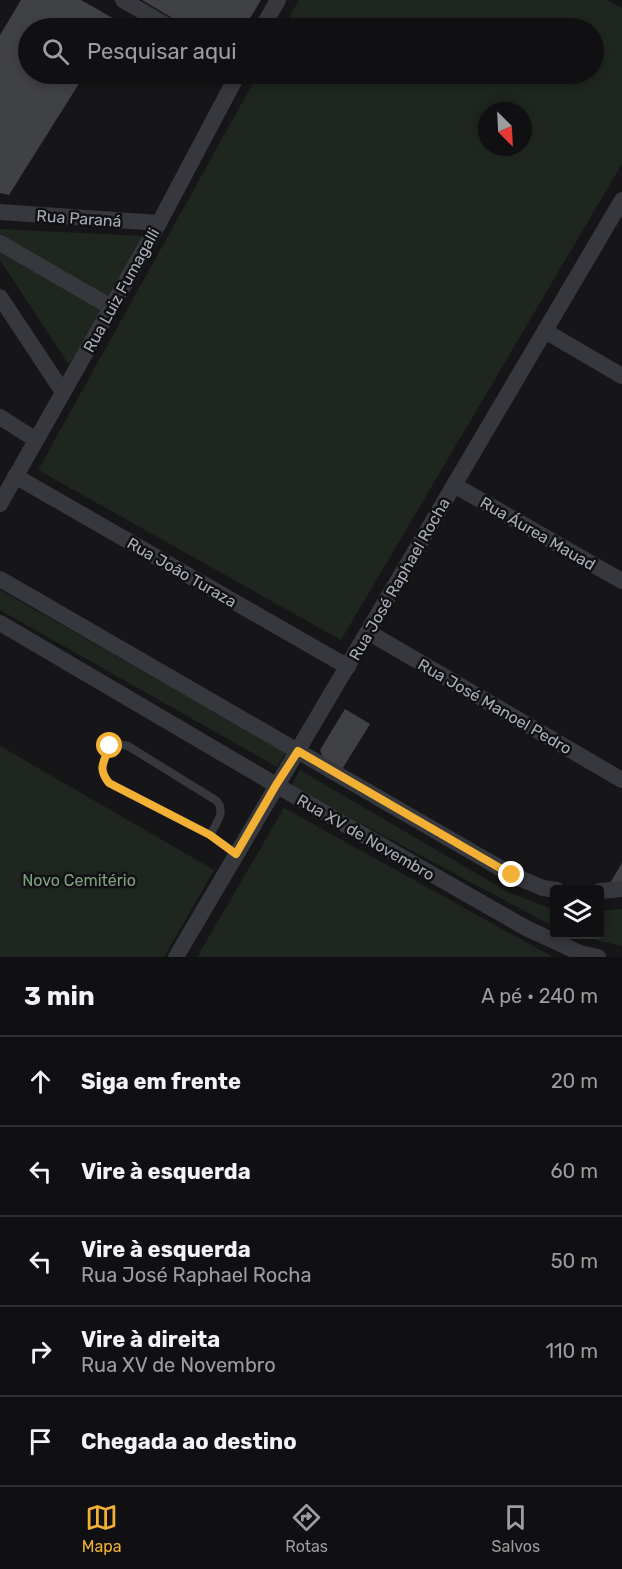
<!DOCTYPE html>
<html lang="pt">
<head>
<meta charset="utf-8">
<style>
  body { margin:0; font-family:Rubik,sans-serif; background:#1e1e20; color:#f1f3f6 }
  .controls { position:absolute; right:18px; bottom:18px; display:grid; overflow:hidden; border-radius:6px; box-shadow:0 3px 9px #0003 }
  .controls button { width:54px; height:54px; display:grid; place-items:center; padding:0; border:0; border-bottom:2px solid #303032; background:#101012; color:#f1f3f6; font:30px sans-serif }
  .compass { position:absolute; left:478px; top:102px; width:54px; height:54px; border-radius:50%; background:#101012; box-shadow:0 3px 9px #0003; rotate:156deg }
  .stop { position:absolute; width:18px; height:18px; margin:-14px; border:4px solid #f2b134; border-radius:50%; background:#fff }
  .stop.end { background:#f2b134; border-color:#fff; box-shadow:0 2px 6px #0008 }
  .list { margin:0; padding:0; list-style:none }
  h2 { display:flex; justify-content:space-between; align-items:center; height:78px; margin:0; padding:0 24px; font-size:26px }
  h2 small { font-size:20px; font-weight:400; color:#9c9d9f }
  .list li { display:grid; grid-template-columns:39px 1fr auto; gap:18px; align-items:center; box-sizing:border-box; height:90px; padding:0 24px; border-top:2px solid #303032 }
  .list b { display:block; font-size:22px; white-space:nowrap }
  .list p { margin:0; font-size:20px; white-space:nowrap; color:#9c9d9f }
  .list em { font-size:20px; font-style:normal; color:#9c9d9f }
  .icon { flex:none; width:33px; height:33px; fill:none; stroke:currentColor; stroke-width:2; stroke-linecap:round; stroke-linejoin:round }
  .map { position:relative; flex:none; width:622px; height:957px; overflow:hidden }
  .search { position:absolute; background:#101012; box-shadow:0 3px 9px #0003; left:18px; right:18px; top:18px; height:66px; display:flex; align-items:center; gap:15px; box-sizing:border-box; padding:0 21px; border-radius:33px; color:#9c9d9f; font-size:22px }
  .sheet { height:528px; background:#101012 }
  nav { display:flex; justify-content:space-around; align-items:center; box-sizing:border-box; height:84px; border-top:2px solid #303032; background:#101012; font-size:16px; color:#9c9d9f }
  nav a { display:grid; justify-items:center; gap:3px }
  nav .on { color:#f2b134 }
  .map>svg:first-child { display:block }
</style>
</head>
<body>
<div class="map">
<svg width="622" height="957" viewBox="0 0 622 957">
  <rect width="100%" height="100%" fill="#161618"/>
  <g fill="#1e261f" fill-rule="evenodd">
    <path d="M299 0H607L622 8V164L341 640 38 470 258 74H594V28H283ZM487 111H523V147H487Z"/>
    <path d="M0 229 145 236 69 365 0 260Z"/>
    <path d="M0 590 286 752 277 767 0 610Z"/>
    <path d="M0 746 214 870 164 957H0Z"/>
    <path d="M300 770 508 892 554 910V925L545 922 291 786Z"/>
    <path d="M284 808 553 957H197Z"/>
    <path d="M622 909V946L599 941 580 935 600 934V911Z"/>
  </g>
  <g fill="#404145">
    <path d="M21 0H81L118 21 113 28H28V74H85L9 195 0 193V35Z"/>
    <path d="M142 0H261L244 28H189Z"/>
    <path d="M345 709 370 724 341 771 324 760 320 750Z"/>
    <path d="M622 863V887L607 888Z"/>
  </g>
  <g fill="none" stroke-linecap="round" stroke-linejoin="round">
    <path stroke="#37383d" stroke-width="8" d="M210 835C216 824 226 812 217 801L128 746 119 744 110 746C104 762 97 768 109 783L210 835 236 854"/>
    <g stroke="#37383d" stroke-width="16">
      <path d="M123 0 171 28"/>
      <path d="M262 28 278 0"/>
      <path d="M0 212 159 223"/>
      <path d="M0 243 111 307"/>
      <path d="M0 297 63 392"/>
      <path d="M545 331 622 376"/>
      <path d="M0 417 36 440"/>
      <path d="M15 476 348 667"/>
      <path d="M454 485 622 581"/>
      <path d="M0 504 159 223 238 74"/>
      <path d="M0 579 512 875 543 888 557 890"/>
      <path d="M0 623 276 785 526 928 580 953 598 957"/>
      <path d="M368 632 622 780"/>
      <path d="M600 891 622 889"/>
      <path d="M176 957 622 200"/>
    </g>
  </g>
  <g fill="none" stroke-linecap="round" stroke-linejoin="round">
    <path stroke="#f2b134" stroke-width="8" d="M110 746C104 762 97 768 109 783L210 835 236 854 276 785 298 751 512 875"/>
  </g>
  <g text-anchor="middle" stroke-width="5" stroke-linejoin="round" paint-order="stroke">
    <g font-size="16" fill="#a8adb8" stroke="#111113">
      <text transform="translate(79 218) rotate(4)" y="6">Rua Paraná</text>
      <text transform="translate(121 290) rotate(-61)" y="6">Rua Luiz Fumagalli</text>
      <text transform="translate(538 533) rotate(30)" y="6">Rua Áurea Mauad</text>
      <text transform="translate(182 572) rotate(30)" y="6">Rua João Turaza</text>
      <text transform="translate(399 579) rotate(-60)" y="6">Rua José Raphael Rocha</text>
      <text transform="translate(495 706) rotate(30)" y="6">Rua José Manoel Pedro</text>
      <text transform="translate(366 837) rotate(30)" y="6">Rua XV de Novembro</text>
    </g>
    <g font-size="16" fill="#7fa381" stroke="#111113">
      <text x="79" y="886">Novo Cemitério</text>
    </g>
  </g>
</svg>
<div class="controls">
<button><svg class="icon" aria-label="layers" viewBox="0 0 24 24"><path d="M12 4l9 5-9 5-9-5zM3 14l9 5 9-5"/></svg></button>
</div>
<svg class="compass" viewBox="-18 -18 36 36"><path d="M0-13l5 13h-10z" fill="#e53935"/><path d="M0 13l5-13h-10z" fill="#9c9d9f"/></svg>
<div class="stop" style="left:110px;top:746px"></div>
<div class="stop end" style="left:512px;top:875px"></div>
<div class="search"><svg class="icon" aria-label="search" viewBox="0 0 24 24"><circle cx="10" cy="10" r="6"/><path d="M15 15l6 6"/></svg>Pesquisar aqui</div>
</div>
<section class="sheet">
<h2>3 min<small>A pé · 240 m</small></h2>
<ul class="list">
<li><svg class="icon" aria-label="ahead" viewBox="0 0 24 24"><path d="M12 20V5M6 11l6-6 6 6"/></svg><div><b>Siga em frente</b></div><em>20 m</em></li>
<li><svg class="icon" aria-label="left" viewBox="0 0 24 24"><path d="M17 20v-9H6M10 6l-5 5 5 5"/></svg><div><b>Vire à esquerda</b></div><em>60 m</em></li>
<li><svg class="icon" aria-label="left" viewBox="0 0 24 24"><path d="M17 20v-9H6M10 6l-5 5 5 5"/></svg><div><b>Vire à esquerda</b><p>Rua José Raphael Rocha</p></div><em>50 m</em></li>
<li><svg class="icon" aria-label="right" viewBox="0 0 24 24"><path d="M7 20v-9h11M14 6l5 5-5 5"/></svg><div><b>Vire à direita</b><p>Rua XV de Novembro</p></div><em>110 m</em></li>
<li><svg class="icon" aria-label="arrive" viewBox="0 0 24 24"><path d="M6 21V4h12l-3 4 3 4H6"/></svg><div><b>Chegada ao destino</b></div></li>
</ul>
</section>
<nav>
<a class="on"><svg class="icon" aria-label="map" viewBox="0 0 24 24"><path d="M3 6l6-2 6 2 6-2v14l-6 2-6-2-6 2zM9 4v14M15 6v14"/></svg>Mapa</a>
<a><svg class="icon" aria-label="directions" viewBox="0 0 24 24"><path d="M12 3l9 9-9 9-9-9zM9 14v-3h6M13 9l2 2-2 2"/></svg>Rotas</a>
<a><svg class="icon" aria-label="saved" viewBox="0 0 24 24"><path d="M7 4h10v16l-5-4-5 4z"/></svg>Salvos</a>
</nav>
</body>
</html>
